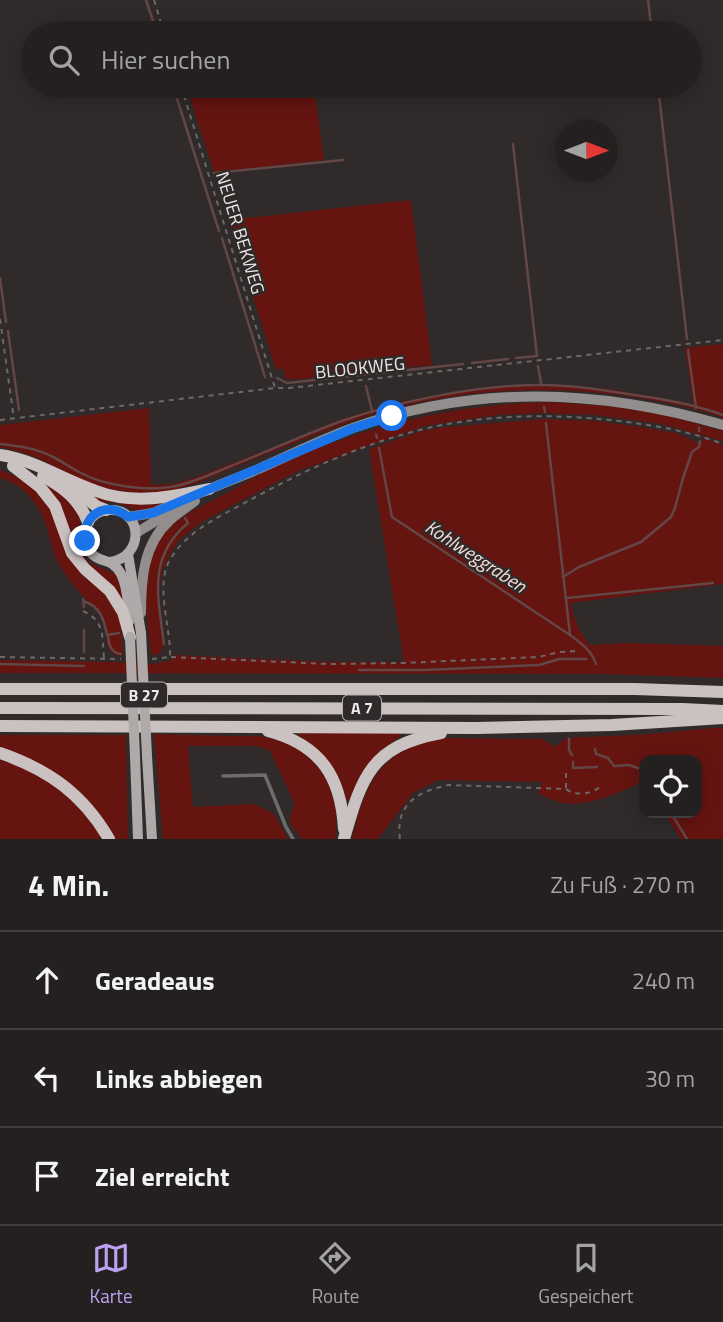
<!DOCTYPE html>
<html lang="de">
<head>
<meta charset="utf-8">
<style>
  body { margin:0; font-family:"Titillium Web",sans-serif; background:#302d2d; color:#f1f3f6 }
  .controls { position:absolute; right:21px; bottom:21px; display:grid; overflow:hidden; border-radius:14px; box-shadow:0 4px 18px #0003 }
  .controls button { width:63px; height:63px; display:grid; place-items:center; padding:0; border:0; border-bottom:2px solid #413e3e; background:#242020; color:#f1f3f6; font:35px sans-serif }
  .compass { position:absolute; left:555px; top:119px; width:63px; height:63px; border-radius:50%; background:#242020; box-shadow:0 4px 18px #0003; rotate:90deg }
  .stop { position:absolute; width:21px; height:21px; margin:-16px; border:5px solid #1a73e8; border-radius:50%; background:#fff }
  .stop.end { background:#1a73e8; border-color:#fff; box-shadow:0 2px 7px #0008 }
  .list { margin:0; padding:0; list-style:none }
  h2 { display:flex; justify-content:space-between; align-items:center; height:91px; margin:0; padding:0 28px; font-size:30px }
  h2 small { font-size:23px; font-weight:400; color:#a3a3a5 }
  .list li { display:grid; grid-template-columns:46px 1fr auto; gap:21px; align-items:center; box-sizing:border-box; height:98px; padding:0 28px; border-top:2px solid #413e3e }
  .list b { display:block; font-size:26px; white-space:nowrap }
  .list em { font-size:23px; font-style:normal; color:#a3a3a5 }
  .icon { flex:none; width:38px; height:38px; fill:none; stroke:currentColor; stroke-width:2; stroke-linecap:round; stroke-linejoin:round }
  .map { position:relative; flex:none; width:723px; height:839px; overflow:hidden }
  .search { position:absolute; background:#242020; box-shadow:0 4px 18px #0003; left:21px; right:21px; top:21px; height:77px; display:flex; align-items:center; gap:18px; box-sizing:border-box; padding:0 24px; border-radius:38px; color:#a3a3a5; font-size:26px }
  .sheet { height:385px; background:#242020 }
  nav { display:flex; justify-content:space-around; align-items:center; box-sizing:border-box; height:98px; border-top:2px solid #413e3e; background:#242020; font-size:19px; color:#a3a3a5 }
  nav a { display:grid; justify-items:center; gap:4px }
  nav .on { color:#bca0f2 }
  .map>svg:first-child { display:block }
</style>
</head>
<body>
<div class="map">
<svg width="723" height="839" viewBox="0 0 723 839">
  <rect width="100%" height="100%" fill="#302b2a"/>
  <g fill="#651410">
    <path d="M205 86H314L324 160 214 172 188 92Z"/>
    <path d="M411 200 432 365 300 379H285L284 368 276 370 229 220Z"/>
    <path d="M723 344V418C702 410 678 405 656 401 551 381 440 388 339 426 304 439 270 453 235 467 211 477 187 489 161 492 131 495 100 490 73 476 48 463 29 452 0 447V425L149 408 151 485 172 484 188 480 277 446 339 420 394 403 443 394 499 387 548 384 610 389 693 404 685 348Z"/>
    <path d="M550 402 607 406 643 411 677 418 723 431V441L661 424 595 415 542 413 497 415 425 426 298 471 203 521 179 540 170 554 162 571 159 592 164 644 160 654 151 655C148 620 139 583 154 550 168 519 199 508 227 493 247 482 267 469 288 460 373 424 458 404 550 402Z"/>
    <path d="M544 419 596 421 640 427 676 433 701 444 703 438 723 445V584L571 603C574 620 579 632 590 645L625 643 723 646V678L602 674 0 673V660L111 662 151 664 170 661 174 655 331 662H404L369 449 422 431 446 427Z"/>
    <path d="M0 470C19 476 39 489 50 507 53 511 55 518 57 523L118 613 121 626 123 656C101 656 109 634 103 618 98 608 88 602 81 594 74 586 67 577 61 568 54 557 51 545 48 532 41 507 26 485 0 478Z"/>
    <path d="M46 482 68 496 81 517 77 540 82 553 90 563 115 574 119 582 123 599 122 600 88 565 76 548 46 487Z"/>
    <path d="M83 491 173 500 155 508 139 512 118 503 101 502Z"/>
    <path d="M723 727V839H681L664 813H697V760H644V782C618 792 587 809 559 802 551 800 545 796 538 794L542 782 438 780 413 793 378 839H352C365 782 382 747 445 738L543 739 555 747 566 738 651 734Z"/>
    <path d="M399 732 400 737C375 752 359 773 350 800H346C341 774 320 751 299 736V733Z"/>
    <path d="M154 734C179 735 205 735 230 736 244 736 260 735 273 739 319 750 343 794 335 839H302L289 822 294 802 270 751 256 746H188L193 807 254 804 274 814 288 839H163Z"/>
    <path d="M0 735H126L128 839H115L101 817 0 748Z"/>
    <path d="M0 760C43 771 80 801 102 839H0Z"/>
  </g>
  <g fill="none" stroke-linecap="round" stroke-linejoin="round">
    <g stroke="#634646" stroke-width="2.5">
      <path d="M146 0 157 33"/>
      <path d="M648 0 652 33"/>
      <path d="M173 86 219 231"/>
      <path d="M658 86 687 339"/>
      <path d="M513 144 537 356 516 358"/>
      <path d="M214 173 343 160"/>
      <path d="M222 238 265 377"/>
      <path d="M0 278 6 322"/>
      <path d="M8 331 19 410"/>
      <path d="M688 350 696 408"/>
      <path d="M472 363 508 359"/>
      <path d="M538 366 541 383"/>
      <path d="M277 378 287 383 463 364"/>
      <path d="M366 386 372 411"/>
      <path d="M544 407 545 412"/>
      <path d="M546 423 570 635"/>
      <path d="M699 428V431"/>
      <path d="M376 434 377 438"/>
      <path d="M0 444C17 446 35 448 51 456 62 461 72 469 83 474 106 486 146 491 171 487 190 484 209 475 226 468 264 453 301 436 339 422 399 401 477 385 541 385 574 385 608 391 641 396 669 400 696 405 723 415"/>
      <path d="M379 448 392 517 570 635C581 643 592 651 596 664"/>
      <path d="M563 577 579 567 641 542 671 517 675 508 683 478 692 452 699 447 700 441"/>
      <path d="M567 598 713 583"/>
      <path d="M83 599 84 607"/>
      <path d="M83 601C100 606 104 619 107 635L119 633"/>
      <path d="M84 630V652"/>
      <path d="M108 637C109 645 111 653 121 654"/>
      <path d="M164 644C158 597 147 557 188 523L185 518"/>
      <path d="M0 664 84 666"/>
      <path d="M359 670H425L539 665 559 659H586"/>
      <path d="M569 739V750L572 755"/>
      <path d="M595 749 596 754 608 758 614 766 629 765 644 770"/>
      <path d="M573 762V768L597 767"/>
      <path d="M671 813 687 839"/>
    </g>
    <g stroke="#6d6868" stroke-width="2" stroke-dasharray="5 5" stroke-linecap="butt">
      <path d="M154 0 164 33"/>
      <path d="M181 86 275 388"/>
      <path d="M0 319 14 419"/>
      <path d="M0 420 275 388H289L723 340"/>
      <path d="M83 611C105 621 102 636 104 658"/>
      <path d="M0 657 121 659"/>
      <path d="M171 657 329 664 402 663 539 657 559 652 577 651"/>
      <path d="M152 659 170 657C171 627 154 584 171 558 189 529 223 515 252 499 301 472 354 448 408 433 473 415 543 413 609 420 648 424 686 430 723 444"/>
      <path d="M566 788V771"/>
      <path d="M400 839C395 804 418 791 449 785L566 789C577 797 594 794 603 784"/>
    </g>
    <path stroke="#6e6b6b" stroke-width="3.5" d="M223 776 265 775 286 827 293 839"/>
    <g stroke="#938e8e" stroke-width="10">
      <path d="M128 517 153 513C187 498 222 484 256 470 288 456 320 440 353 428 476 384 599 389 723 425"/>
      <path d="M136 533 174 510"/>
      <path d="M141 613C141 580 143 545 169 521 176 514 186 508 195 501"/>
    </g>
    <g stroke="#afaaa9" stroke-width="10">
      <path d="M128 554 141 633"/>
      <path d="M110 562C145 557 143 509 110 510 88 510 76 537 91 553 101 564 112 557 121 574 128 588 128 607 129 622"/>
      <path d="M135 756 138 839"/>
      <path d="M147 756 152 839"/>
    </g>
    <g stroke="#c9c2c1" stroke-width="12">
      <path d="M0 455C35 460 63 480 96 491 133 505 171 497 209 489"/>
      <path d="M13 466 40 487 55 506 72 553 85 569 110 591 123 612 130 637"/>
      <path d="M43 476C64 488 79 499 88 522"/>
      <path d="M74 488 96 506 106 510"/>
      <path d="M0 689H635L723 692"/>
      <path d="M0 708 683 709 723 711"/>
      <path d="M0 726 476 728 612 725 723 718"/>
      <path d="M268 731C321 745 341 777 344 829"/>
      <path d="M0 753C49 770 83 794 109 839"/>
      <path d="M344 839C362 776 371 746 441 733"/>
    </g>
    <g stroke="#afaaa9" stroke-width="10">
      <path d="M141 633 147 756"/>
      <path d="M130 637 135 756"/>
    </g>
  </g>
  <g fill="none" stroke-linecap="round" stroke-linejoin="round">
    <path stroke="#1a73e8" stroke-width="9" d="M85 541C82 514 107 500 128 517L153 513 354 428 392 416"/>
  </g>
  <g text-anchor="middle" stroke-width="5" stroke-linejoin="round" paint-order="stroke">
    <g fill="#302b2a" stroke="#b4b0b0" stroke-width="2">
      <rect x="121" y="682.5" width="46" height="25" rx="5"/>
      <rect x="343" y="695.5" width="38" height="25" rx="5"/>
    </g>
    <g font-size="16" font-weight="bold" fill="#ede9e9">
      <text x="144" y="701">B 27</text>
      <text x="362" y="714">A 7</text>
    </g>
    <g font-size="18" fill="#ede9e9" stroke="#302b2a">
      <text transform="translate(240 233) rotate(73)" y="6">NEUER BEKWEG</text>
      <text transform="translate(360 368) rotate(-6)" y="6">BLOOKWEG</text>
    </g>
    <g font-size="19" font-style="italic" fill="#f7dcd8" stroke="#302b2a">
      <text transform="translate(476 556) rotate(33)" y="7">Kohlweggraben</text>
    </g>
  </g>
</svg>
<div class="controls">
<button><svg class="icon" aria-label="locate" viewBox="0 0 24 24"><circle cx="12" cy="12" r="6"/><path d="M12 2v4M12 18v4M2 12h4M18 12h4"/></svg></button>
</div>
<svg class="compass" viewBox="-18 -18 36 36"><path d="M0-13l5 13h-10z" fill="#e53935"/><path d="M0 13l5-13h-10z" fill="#a3a3a5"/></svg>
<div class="stop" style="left:392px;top:416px"></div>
<div class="stop end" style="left:85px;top:541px"></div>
<div class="search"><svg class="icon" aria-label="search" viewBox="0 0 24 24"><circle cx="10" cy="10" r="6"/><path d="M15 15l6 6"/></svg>Hier suchen</div>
</div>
<section class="sheet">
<h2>4 Min.<small>Zu Fuß · 270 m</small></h2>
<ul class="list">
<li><svg class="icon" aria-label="ahead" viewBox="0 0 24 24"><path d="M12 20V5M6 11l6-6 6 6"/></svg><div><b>Geradeaus</b></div><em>240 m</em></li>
<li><svg class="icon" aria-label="left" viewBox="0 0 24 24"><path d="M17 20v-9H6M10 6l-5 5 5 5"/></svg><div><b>Links abbiegen</b></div><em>30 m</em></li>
<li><svg class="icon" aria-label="arrive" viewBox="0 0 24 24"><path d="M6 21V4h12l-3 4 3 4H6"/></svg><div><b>Ziel erreicht</b></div></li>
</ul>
</section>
<nav>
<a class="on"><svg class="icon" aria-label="map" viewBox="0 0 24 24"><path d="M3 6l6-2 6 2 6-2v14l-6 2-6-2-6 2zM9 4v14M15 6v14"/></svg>Karte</a>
<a><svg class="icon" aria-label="directions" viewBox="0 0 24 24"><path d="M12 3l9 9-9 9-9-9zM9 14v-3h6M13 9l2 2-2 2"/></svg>Route</a>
<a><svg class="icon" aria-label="saved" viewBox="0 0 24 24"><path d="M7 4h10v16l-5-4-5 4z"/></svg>Gespeichert</a>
</nav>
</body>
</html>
